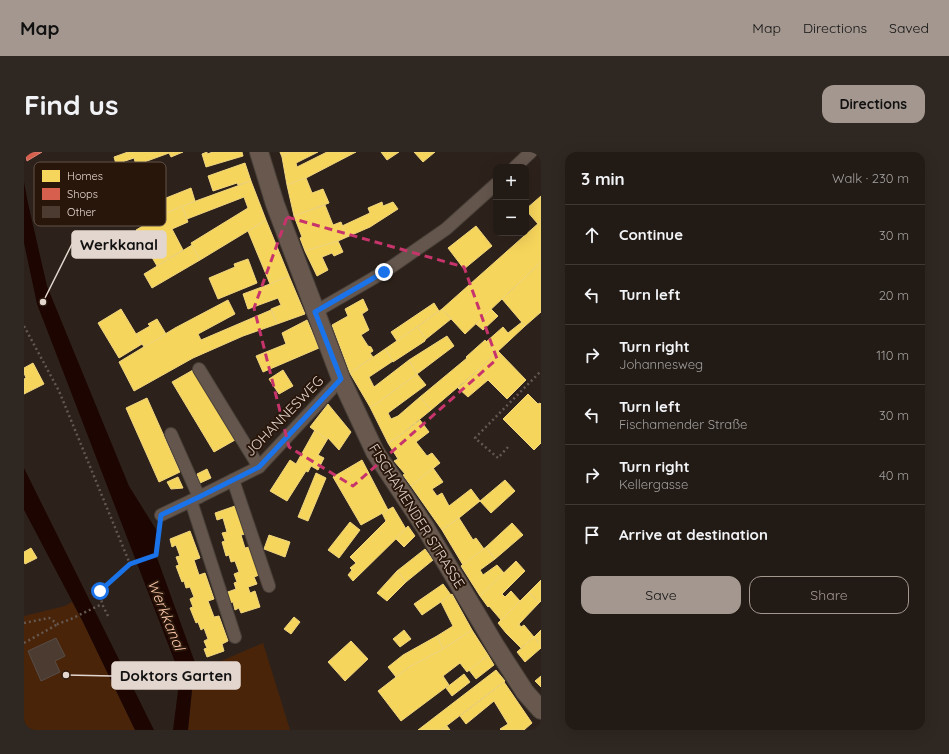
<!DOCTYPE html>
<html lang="en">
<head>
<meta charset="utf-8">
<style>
  body { margin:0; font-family:Quicksand,sans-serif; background:#2e2722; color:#f1f3f6 }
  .controls { position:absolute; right:12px; top:12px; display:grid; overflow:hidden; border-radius:8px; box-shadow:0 4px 16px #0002 }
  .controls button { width:36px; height:36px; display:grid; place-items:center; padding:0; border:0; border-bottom:1px solid #3f3834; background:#221a14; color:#f1f3f6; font:20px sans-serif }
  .stop { position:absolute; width:12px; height:12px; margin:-9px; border:3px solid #1a73e8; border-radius:50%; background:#fff }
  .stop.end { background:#1a73e8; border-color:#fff; box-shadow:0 1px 4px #0008 }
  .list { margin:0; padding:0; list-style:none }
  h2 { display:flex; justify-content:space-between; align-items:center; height:52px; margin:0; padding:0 16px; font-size:17px }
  h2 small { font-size:13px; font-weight:400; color:#a2a1a0 }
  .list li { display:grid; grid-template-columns:26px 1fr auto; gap:12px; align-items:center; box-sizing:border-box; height:60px; padding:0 16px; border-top:1px solid #3f3834 }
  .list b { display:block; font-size:15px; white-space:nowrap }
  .list p { margin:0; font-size:13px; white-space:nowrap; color:#a2a1a0 }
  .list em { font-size:13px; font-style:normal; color:#a2a1a0 }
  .actions { display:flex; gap:8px; padding:12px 16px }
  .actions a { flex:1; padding:9px 0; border:1px solid #a3978f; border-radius:12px; text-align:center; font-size:14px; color:#a3978f }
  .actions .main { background:#a3978f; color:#111 }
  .icon { flex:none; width:22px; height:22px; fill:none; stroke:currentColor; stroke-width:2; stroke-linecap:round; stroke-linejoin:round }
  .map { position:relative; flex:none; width:517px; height:578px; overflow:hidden; border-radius:12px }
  header { display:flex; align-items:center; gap:24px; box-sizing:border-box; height:56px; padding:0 20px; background:#a3978f; color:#111 }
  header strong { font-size:19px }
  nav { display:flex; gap:22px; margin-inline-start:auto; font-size:14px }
  .intro { display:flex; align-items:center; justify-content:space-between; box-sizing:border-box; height:96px; padding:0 24px }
  h1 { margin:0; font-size:28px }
  .button { padding:10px 18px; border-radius:12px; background:#a3978f; color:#111; font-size:14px; font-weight:700 }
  main { display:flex; gap:24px; padding:0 24px }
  aside { flex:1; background:#221a14; border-radius:12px; box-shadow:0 4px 16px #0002 }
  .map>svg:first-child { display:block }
</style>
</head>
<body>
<header>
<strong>Map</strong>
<nav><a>Map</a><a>Directions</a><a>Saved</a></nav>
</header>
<div class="intro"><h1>Find us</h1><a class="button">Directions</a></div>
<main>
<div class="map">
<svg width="517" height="578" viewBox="0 0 517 578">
  <rect width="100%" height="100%" fill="#2d221b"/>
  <g fill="#4a2409">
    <path d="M48 450 58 468 111 578H0V464L41 454Z"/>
    <path d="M239 491 266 578H164L168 538 174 519Z"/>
  </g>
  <g fill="#1d0502">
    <path d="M0 30 4 51 23 134 105 334 133 379 131 400 174 519 168 538 164 578H149L156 523 13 152 0 91Z"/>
    <path d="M0 316 130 578H111L58 468 0 358Z"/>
  </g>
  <g fill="#f6d55c" stroke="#f0d57e">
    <path d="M104 0H159L147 5 145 1 112 13 110 6 92 12 90 5Z"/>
    <path d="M183 0V2L189 0H218L219 4 182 15 178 2Z"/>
    <path d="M256 0H266L258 5Z"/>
    <path d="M266 0H294L272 11 273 15 303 0H332L282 26 263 33 258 5Z"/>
    <path d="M357 0H375L363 8Z"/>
    <path d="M390 0H411L399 10Z"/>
    <path d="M221 11 227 29 214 33 213 31 189 39 184 24Z"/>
    <path d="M282 26 288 41 299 37 305 51 270 64 263 33Z"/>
    <path d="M227 29 242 68 176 108 167 91 224 56 220 45 163 67 158 54Z"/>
    <path d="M167 36 171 49 142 61 137 48Z"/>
    <path d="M517 44V69L514 72 502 58V57Z"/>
    <path d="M358 50 359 54 369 50 374 57 346 75 323 85 318 74 346 61 344 56Z"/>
    <path d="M301 53 309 73 317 70 323 85 314 89 281 99 276 86 278 85 270 64Z"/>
    <path d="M158 54 164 70 148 77 159 98 133 114 112 78 134 65Z"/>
    <path d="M242 68 265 124 246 132 224 79Z"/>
    <path d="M517 69V110L441 182 418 157Z"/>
    <path d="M452 74 468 94 440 117 424 96Z"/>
    <path d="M314 89 319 100 310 104 308 101 298 105 304 118 293 124 281 99Z"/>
    <path d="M168 93 176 108 128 136 120 122Z"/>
    <path d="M224 107 233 131 194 147 185 126 211 115 210 112Z"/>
    <path d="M517 110V160L501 174 478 147Z"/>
    <path d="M265 124 281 162 253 172 247 157 257 153 254 146 224 157 219 142 246 132Z"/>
    <path d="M339 147 344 158 338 162 345 178 337 183 344 194 347 195 349 199 346 201 349 205 326 221 308 173 324 164 321 157Z"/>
    <path d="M204 148 211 162 174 182 177 188 247 158 253 172 219 184 169 206 110 239 95 210 151 176Z"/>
    <path d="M410 151 415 159 373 189 367 180Z"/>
    <path d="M97 157 118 192 95 206 74 171Z"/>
    <path d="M418 157 427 167 402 187 393 175Z"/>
    <path d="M467 157 474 164 459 178 452 172Z"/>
    <path d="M133 167 142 182 120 195 112 182 126 174 124 172Z"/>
    <path d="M283 168 295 196 239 220 232 204 262 192 258 181Z"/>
    <path d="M498 170 501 174 472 201 462 190 479 175 484 181Z"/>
    <path d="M393 175 402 187 401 188V189L369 210 361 197Z"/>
    <path d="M423 184 430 194 393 222 385 208Z"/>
    <path d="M461 188 472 201 454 218 407 258 396 245 443 206 442 205Z"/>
    <path d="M361 197 369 209 345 225 350 235 385 208 393 222 352 252 346 255 326 221Z"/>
    <path d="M474 199 502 228 483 247 454 218Z"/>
    <path d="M9 211 20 232 0 242V227L2 226 0 221V216Z"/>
    <path d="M169 218 211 288 190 300 148 230Z"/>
    <path d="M259 218 269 234 255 242 245 227Z"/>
    <path d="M454 218 464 228 444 245 434 236Z"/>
    <path d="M393 222 402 233 364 261 367 267 374 264 396 245 407 258 374 285 364 291 346 255 352 252Z"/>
    <path d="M504 242 514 252 516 251 517 252V291L510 298 479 267Z"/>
    <path d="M123 246 156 320 135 330 102 256Z"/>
    <path d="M304 252 327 280 315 298 304 286 303 288 286 275Z"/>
    <path d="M396 268 405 280 392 290 403 304 408 301 416 311 387 334 379 323 381 322 370 309 374 307 364 291 374 285Z"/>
    <path d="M291 278 303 288 294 303 300 306 294 318 287 314 284 320 282 319 263 349 246 339 266 308 272 312Z"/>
    <path d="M338 308 364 358 337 373 309 325Z"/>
    <path d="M409 316 419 330 408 337 413 344 418 341 425 354 447 337 456 349 435 366 418 378 387 334Z"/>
    <path d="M183 317 187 326 176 331 173 322Z"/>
    <path d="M292 321 302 326 284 369 274 365Z"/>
    <path d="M154 325 159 336 147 337 143 330Z"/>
    <path d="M481 328 491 339 467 361 456 349Z"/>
    <path d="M211 354 221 382 217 383 221 396 225 395 235 423 230 425 233 432 224 435 226 441 231 439 236 455 217 461 215 456 211 458 209 450 205 451 201 441 212 437 210 431 213 430 210 422 215 420 211 409 207 410 205 403 202 404 198 390 201 389 198 381 203 380 199 366 193 368 191 361Z"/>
    <path d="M369 355 382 377 329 429 324 423 328 418 326 416 332 411 326 405 362 369 358 361Z"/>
    <path d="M435 366 449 388 452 386 460 397 439 413 418 378Z"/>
    <path d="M326 370 336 378 315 406 304 398Z"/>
    <path d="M488 371 499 383 471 407 462 395Z"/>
    <path d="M384 374 391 384 380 395 372 387Z"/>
    <path d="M166 379 176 406 170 408 175 423 181 421 190 447 184 449 190 465 195 464 204 489 198 492 200 499 183 505 180 497 183 496 180 489 184 487 180 476 177 478 174 470 172 471 166 456 169 455 166 447 170 445 166 435 162 436 160 429 158 430 152 414 155 413 152 405 156 404 152 393 148 395 146 387Z"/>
    <path d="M245 383 266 390 261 405 240 397Z"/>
    <path d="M462 395 471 407 456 418 459 423 473 413 480 421 456 444 437 414Z"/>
    <path d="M7 396 13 406 1 412 0 410V400Z"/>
    <path d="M401 397 409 408 382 430 373 419Z"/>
    <path d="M492 409 501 419 478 442 481 445 487 439 496 449 477 468 465 454 464 455 456 444Z"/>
    <path d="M373 419 382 430 363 449 353 441Z"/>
    <path d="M517 428V449L515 451 505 440Z"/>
    <path d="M419 432 427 443 398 463 390 452Z"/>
    <path d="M505 440 515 451 495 472 497 475 500 473 510 485 497 496 482 481 474 471Z"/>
    <path d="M428 442 448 478 419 497 413 484 429 474 417 450Z"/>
    <path d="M270 465 276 470 267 482 260 477Z"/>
    <path d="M380 478 387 487 376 495 369 487Z"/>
    <path d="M448 478 464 503 443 520 436 511 419 524 425 533 377 569 354 539 385 515 419 497Z"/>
    <path d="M517 478V493L510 485Z"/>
    <path d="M413 484 419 497 385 515 372 525 364 515 379 503Z"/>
    <path d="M510 485 517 493V496L501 510 493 500Z"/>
    <path d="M327 489 344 507 321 529 304 510Z"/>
    <path d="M464 503 470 513 452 527 445 518Z"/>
    <path d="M472 518 481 529 417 578H394Z"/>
    <path d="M440 522 446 530 428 544 422 536Z"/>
    <path d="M517 524V535L511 529Z"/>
    <path d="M480 530 508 571 500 578H477L476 577 484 572 470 549 442 572 436 564Z"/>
    <path d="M423 574 426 578H417Z"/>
  </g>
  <path fill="#d6604d" stroke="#da8374" d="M1 0H18L3 9Z"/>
  <path fill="#4b3b30" stroke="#574d48" d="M32 486 41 504 31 509 36 520 17 529 4 499Z"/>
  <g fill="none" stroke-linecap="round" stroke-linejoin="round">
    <defs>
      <g id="street">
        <path d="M491 15 507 0"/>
        <path d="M291 160 360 120 422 77 472 32"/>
        <path d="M175 217 235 315"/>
        <path d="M147 282 175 345"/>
        <path d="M209 328 245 434"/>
        <path d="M167 349 211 485"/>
        <path d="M137 363 175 345 235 315 317 227"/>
      </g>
      <path id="secondary" d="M235 0 251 52 317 227 351 300 401 375 472 495 501 540 517 558"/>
    </defs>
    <use href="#street" stroke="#484039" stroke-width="14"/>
    <use href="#secondary" stroke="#484039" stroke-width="20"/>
    <g stroke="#645851" stroke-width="2.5" stroke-dasharray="2 3" stroke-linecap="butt">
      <path d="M0 174 35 239 106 412"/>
      <path d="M484 295 474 306 451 286 517 219"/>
      <path d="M84 464 78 452 76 439 106 412 132 403 136 376"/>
      <path d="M0 471 25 466 34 472 47 467 78 452"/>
      <path d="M0 491 34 472"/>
    </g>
    <use href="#street" stroke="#64564d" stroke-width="12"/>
    <use href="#secondary" stroke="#68584d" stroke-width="18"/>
  </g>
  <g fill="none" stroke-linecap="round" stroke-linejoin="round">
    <path stroke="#1a73e8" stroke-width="5" d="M76 439 106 412 132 403 137 363 175 345 235 315 317 227 291 160 360 120"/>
  </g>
  <path fill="none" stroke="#c7346c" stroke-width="3" stroke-dasharray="8 5" stroke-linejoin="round" d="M263 65 440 115 473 207 329 334 265 295 230 156Z"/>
  <g text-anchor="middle" stroke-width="4" stroke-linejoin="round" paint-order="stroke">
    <g font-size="14" fill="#e3d6ce" stroke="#29160b">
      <text transform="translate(260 264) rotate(-46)" y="5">JOHANNESWEG</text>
      <text transform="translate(393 364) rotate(58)" y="5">FISCHAMENDER STRASSE</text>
    </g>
    <g font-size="15" font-style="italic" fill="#fec8a9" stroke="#29160b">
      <text transform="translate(142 463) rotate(68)" y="5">Werkkanal</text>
    </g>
  </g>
  <rect x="10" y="10" width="132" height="64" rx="6" fill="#29160b" stroke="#615046" stroke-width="1"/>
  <rect x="18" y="18" width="18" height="12" fill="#f6d55c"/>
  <rect x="18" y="36" width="18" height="12" fill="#d6604d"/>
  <rect x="18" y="54" width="18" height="12" fill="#4b3b30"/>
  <g font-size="11" fill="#e3d6ce">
    <text x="43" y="28">Homes</text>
    <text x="43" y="46">Shops</text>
    <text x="43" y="64">Other</text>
  </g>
  <path fill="none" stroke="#e3d6ce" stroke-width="1.5" d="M19 150L48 92M42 523L88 524"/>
  <g fill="#e3d6ce" stroke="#29160b" stroke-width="1.5">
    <circle cx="19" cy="150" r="4"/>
    <circle cx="42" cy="523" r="4"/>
  </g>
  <g fill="#e3d6ce" stroke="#e3d6ce" stroke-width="1.5">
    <rect x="48" y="79" width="94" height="27" rx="4"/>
    <rect x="88" y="510" width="128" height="27" rx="4"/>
  </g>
  <g font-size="15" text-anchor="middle" font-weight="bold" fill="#111">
    <text x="95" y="98">Werkkanal</text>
    <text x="152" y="529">Doktors Garten</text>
  </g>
</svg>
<div class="controls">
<button>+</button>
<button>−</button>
</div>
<div class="stop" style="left:76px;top:439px"></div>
<div class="stop end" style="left:360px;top:120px"></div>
</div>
<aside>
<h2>3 min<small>Walk · 230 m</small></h2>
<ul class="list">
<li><svg class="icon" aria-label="ahead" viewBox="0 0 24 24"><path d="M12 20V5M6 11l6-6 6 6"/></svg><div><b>Continue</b></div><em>30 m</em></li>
<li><svg class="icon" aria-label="left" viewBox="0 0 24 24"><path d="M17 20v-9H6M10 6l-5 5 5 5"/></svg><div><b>Turn left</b></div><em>20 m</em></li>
<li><svg class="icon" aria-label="right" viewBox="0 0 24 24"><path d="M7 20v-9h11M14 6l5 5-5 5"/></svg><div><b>Turn right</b><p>Johannesweg</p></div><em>110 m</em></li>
<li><svg class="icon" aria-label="left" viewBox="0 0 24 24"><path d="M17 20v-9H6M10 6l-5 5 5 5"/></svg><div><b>Turn left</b><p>Fischamender Straße</p></div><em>30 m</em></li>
<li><svg class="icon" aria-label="right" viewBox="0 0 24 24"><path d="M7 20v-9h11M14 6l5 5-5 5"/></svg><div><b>Turn right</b><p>Kellergasse</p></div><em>40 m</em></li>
<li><svg class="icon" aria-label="arrive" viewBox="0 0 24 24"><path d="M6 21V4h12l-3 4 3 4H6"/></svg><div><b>Arrive at destination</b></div></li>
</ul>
<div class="actions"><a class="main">Save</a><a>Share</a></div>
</aside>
</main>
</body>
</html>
